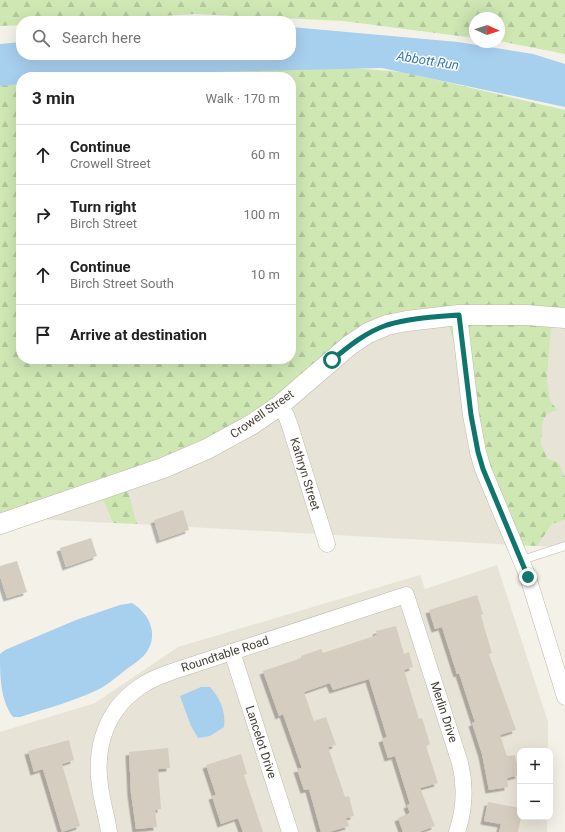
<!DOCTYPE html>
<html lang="en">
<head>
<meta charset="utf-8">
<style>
  body { margin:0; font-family:Roboto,sans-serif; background:#f6f6f6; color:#222 }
  .controls { position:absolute; right:12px; bottom:12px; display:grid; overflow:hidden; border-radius:8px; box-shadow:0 4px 16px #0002 }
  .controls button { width:36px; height:36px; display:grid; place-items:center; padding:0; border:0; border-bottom:1px solid #e0e0e0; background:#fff; color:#222; font:20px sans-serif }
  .compass { position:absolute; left:469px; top:12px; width:36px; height:36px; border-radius:50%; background:#fff; box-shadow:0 4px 16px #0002; rotate:93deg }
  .stop { position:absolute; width:12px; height:12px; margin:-9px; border:3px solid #0f766e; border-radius:50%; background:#fff }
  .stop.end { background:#0f766e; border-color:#fff; box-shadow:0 1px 4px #0008 }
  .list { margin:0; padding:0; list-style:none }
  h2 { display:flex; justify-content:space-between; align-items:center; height:52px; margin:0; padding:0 16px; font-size:17px }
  h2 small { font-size:13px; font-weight:400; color:#767676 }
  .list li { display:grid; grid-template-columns:26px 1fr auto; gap:12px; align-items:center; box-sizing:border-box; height:60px; padding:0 16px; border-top:1px solid #e0e0e0 }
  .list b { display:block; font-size:15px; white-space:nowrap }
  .list p { margin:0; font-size:13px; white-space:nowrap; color:#767676 }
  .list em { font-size:13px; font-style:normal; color:#767676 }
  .icon { flex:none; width:22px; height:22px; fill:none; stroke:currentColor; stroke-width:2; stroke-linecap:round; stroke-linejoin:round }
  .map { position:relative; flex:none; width:565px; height:832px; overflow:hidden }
  .search { position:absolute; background:#fff; box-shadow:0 4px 16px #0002; left:16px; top:16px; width:280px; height:44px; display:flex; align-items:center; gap:10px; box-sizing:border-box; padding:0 14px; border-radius:16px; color:#767676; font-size:15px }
  .panel { position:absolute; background:#fff; box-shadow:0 4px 16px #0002; left:16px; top:72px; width:280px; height:292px; border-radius:16px }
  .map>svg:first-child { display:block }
</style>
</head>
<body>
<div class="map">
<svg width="565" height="832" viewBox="0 0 565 832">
  <defs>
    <pattern id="forest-firs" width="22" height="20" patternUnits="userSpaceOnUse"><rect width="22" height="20" fill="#cee7b3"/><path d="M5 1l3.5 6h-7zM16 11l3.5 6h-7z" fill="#b2c79b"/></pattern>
    <filter id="shadow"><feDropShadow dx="-3.5" dy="3.5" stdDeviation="0" flood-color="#0004"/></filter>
  </defs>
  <rect width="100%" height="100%" fill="#f4f1e9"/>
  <g fill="#e8e3d7">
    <path d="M552 318H565V477L559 463 547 458 541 443 543 421 547 414 550 400 547 379Z"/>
    <path d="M448 322 477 426 513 545 137 524 126 483 355 337Z"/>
    <path d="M99 490 113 523 15 518Z"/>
    <path d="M565 520V548L537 546 552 524Z"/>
    <path d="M497 565 548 722V751H520V817H547V832H0V732L95 703 178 647 420 575 425 589Z"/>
  </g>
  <g fill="url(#forest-firs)" fill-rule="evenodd">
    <path d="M0 0H565V54L499 41V18H475V38L343 21 195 14 82 21H21V25L0 26Z"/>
    <path d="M285 63 403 72 565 110V318H552L547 379 550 400 557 410 547 414 543 421 541 443 547 458 559 463 565 477V520L552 524 537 546 513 545 477 426 448 322 404 320 279 403 126 483 137 524 113 523 99 490 0 517V74ZM21 77H291V359H21Z"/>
  </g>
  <g fill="#a7cfee">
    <path d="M291 27 458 42 533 54 565 64V107L382 68 175 73 124 77H21V84L0 86V44L21 42V55H291Z"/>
    <path d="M132 603C150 614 159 635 146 653 141 660 130 666 123 672 114 679 105 687 95 691 71 702 45 709 20 717H13C0 700 0 675 0 654L5 650 76 620 120 605Z"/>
    <path d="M201 687H210C220 698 226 712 224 727L210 736 198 738 191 726 180 696Z"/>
  </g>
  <g fill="#d5cdbf" filter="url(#shadow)">
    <path d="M183 510 189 530 160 540 154 520Z"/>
    <path d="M91 538 97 556 66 567 60 548Z"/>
    <path d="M17 561 27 592 7 598 0 576V566Z"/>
    <path d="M477 595 483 614 481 615 483 623 492 653 489 654 516 730 500 735 507 756 515 755 519 775 507 778 508 787 489 790 482 754 472 723 475 722 459 673 457 674 442 627 435 629 429 610Z"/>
    <path d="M396 626 404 654 409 652 413 667 404 670 419 719 422 718 430 744 426 746 438 783 420 788 435 826 419 832H403L398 818 410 813 407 805 410 804 395 756 388 758 382 739 387 737 369 679 333 690 330 683 304 692 314 721 326 717 336 745 328 747 345 797 349 796 354 816 346 818 349 826 329 832H321L309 789 304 790 297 769 302 768 283 714 279 716 263 671 302 658 301 656 321 649 323 653 377 635 376 631Z"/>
    <path d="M69 740 74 760 62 764 80 826 62 832 43 769 34 772 28 751Z"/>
    <path d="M168 748 170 768 158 769 161 809 155 810 157 827 136 829 131 793 129 752Z"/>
    <path d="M241 754 247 774 244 775 263 832H243L238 818 221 824 212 796 216 795 206 765Z"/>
    <path d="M488 802 520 808V817H521L518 832H499L501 824 484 821Z"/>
  </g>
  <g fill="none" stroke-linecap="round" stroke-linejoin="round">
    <defs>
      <path id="service" d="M522 560 565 546"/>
      <g id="minor">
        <path d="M459 315 471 415 478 452 483 469 528 577 565 697"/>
        <path d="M279 406 286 415 290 426 327 544"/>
        <path d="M232 652 290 832"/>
        <path d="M109 832C107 817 102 802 100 786 94 744 108 705 146 683 154 678 163 675 171 672L406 595 460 763C466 787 465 808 457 832"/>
      </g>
      <path id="tertiary" d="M0 524 163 468 207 449 251 425 279 406 350 345 368 333 387 325 407 321 459 315H527L565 318"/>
    </defs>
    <use href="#service" stroke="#bfb9ac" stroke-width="9"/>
    <use href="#minor" stroke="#bfb9ac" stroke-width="17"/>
    <use href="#tertiary" stroke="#bfb9ac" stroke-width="21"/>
    <use href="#service" stroke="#fff" stroke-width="8"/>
    <use href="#minor" stroke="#fff" stroke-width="16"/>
    <use href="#tertiary" stroke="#fff" stroke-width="20"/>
  </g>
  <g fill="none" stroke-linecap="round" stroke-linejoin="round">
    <path stroke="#0f766e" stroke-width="5" d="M332 360C349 346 366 332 387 325 410 318 435 317 459 315L471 415 478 452 483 469 528 577"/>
  </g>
  <g text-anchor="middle" stroke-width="3" stroke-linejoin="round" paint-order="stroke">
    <g font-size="12" fill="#474237" stroke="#fff">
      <text transform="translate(262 414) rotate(-35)" y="4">Crowell Street</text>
      <text transform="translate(305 474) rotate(73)" y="4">Kathryn Street</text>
      <text transform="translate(225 654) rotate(-18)" y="4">Roundtable Road</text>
      <text transform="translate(444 712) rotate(72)" y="4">Merlin Drive</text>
      <text transform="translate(261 742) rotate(72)" y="4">Lancelot Drive</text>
    </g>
    <g font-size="13" font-style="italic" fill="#3378b0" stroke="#fff">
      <text transform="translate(428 60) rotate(9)" y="5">Abbott Run</text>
    </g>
  </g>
</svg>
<div class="controls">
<button>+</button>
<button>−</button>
</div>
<svg class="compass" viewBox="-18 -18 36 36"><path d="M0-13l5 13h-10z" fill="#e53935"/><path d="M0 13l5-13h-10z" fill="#767676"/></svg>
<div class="stop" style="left:332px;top:360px"></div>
<div class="stop end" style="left:528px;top:577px"></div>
<div class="search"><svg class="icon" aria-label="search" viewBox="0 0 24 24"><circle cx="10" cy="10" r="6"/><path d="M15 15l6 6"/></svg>Search here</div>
<section class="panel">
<h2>3 min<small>Walk · 170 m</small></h2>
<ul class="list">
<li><svg class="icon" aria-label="ahead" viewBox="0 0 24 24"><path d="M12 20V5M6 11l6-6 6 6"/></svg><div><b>Continue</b><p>Crowell Street</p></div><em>60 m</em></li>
<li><svg class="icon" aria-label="right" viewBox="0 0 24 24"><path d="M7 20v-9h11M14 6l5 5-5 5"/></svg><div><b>Turn right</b><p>Birch Street</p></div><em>100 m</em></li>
<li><svg class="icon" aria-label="ahead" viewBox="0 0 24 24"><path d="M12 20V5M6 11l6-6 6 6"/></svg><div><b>Continue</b><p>Birch Street South</p></div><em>10 m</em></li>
<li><svg class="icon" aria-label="arrive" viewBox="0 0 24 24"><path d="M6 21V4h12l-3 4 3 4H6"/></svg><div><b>Arrive at destination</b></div></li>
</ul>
</section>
</div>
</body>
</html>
